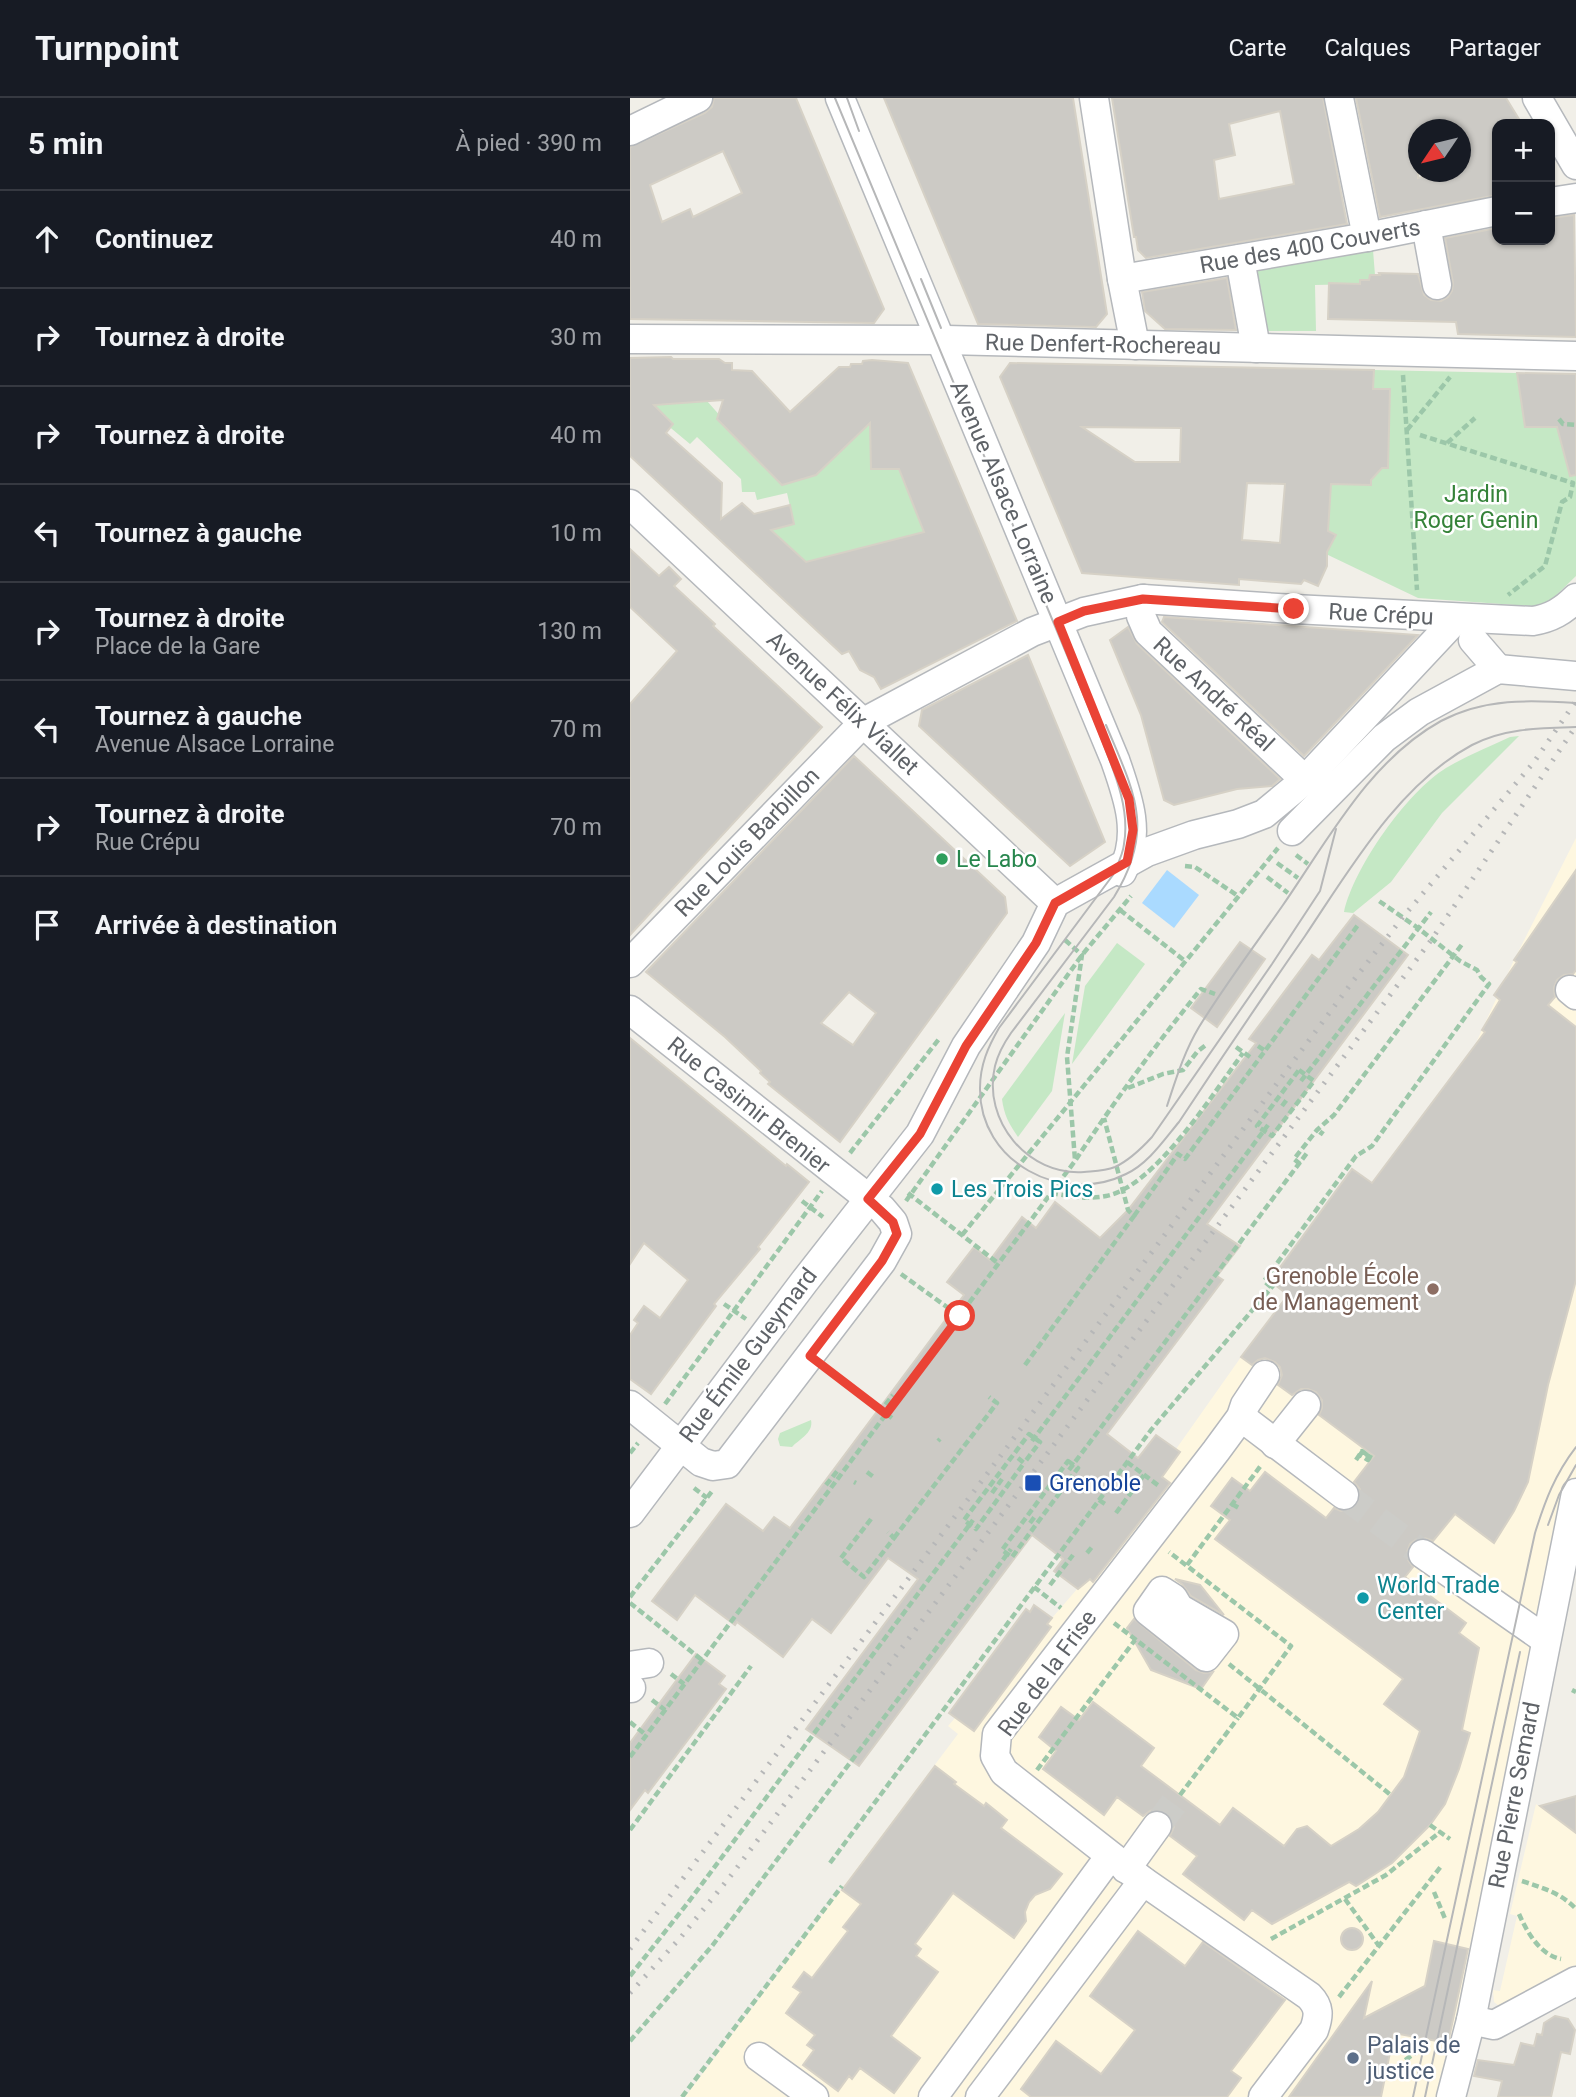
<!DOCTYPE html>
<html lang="fr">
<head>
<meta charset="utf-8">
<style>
  body { margin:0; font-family:Roboto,sans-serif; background:#242831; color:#f1f3f6 }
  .controls { position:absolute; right:21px; top:21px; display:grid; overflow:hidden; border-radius:14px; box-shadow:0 2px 5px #0004 }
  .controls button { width:63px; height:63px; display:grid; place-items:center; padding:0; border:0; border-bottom:2px solid #363941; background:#171b24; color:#f1f3f6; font:35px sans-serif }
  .compass { position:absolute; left:778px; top:21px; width:63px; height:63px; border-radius:50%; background:#171b24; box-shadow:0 2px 5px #0004; rotate:235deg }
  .stop { position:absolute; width:21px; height:21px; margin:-16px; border:5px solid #ea4335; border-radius:50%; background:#fff }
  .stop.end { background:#ea4335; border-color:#fff; box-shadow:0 2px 7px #0008 }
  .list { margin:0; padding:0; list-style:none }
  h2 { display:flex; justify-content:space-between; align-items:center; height:91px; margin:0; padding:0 28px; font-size:30px }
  h2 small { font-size:23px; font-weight:400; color:#9ea1a6 }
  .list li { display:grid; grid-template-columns:46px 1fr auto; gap:21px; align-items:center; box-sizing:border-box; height:98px; padding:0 28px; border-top:2px solid #363941 }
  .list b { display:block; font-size:26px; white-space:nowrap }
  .list p { margin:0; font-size:23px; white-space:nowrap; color:#9ea1a6 }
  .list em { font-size:23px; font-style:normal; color:#9ea1a6 }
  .icon { flex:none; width:38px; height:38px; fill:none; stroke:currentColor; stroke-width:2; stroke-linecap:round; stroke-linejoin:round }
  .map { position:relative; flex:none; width:946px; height:1999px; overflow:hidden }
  header { display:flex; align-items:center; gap:42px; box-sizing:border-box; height:98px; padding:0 35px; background:#171b24; border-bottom:2px solid #363941 }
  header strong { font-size:33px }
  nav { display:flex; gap:38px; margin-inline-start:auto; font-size:24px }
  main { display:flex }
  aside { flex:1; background:#171b24 }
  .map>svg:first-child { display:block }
</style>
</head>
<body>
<header>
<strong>Turnpoint</strong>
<nav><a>Carte</a><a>Calques</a><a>Partager</a></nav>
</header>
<main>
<aside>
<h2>5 min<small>À pied · 390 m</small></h2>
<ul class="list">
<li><svg class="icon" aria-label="ahead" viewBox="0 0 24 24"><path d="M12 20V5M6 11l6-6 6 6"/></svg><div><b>Continuez</b></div><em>40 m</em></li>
<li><svg class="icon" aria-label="right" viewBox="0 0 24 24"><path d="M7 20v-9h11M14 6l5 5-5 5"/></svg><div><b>Tournez à droite</b></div><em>30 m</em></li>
<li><svg class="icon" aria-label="right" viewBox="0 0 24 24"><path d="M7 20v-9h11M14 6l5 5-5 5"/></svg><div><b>Tournez à droite</b></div><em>40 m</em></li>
<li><svg class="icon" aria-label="left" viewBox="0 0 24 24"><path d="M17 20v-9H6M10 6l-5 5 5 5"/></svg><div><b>Tournez à gauche</b></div><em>10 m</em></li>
<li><svg class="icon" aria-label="right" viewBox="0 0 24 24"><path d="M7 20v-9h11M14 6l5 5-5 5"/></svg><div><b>Tournez à droite</b><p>Place de la Gare</p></div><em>130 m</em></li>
<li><svg class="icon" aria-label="left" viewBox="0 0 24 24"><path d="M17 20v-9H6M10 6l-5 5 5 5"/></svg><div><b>Tournez à gauche</b><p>Avenue Alsace Lorraine</p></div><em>70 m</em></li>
<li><svg class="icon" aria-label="right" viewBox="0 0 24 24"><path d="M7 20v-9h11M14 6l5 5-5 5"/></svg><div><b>Tournez à droite</b><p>Rue Crépu</p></div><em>70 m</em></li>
<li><svg class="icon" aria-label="arrive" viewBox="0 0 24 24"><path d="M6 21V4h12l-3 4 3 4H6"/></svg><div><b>Arrivée à destination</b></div></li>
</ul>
</aside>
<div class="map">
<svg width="946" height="1999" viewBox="0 0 946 1999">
  <rect width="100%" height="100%" fill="#f1efe8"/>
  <g fill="#fef7e0">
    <path d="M946 740V1456L829 1999H55L328 1636 318 1628 325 1620 319 1615 396 1511 400 1514 404 1507 422 1520 448 1490 611 1259 845 947 884 862Z"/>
    <path d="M906 1706 946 1735V1867L873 1911 864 1904 863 1892 870 1893 887 1818 880 1816Z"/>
  </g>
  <g fill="#c5e8c5">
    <path d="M743 152 745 177 740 178 739 182H730V186L685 187 686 233H630L619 174Z"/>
    <path d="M744 272 887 275 895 328 927 329 938 371 946 369V478L914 509 788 500 696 456 706 438 698 433 701 386 740 387 741 377H746L748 370H758L760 292 743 291Z"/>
    <path d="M0 296 64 304 77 303 145 380C181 383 183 381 208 356L206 301 239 302 241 371H269L294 434 176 464 141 432 164 426 157 395 127 402 125 394H112L111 381 67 339 60 346Z"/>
    <path d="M889 638 812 715 761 784 723 815 714 814C724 769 777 694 816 670 836 658 859 649 880 639Z"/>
    <path d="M487 845 515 866 442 966 455 888Z"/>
    <path d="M435 915 422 993 388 1039C379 1026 374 1017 372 1001Z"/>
    <path d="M181 1322C184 1335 168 1342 162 1349L150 1348 148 1341 150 1335Z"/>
  </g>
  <path fill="#aadaff" d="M537 772 569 797 544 830 512 805Z"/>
  <g fill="#cccac5" stroke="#d6d1c6" stroke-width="2" fill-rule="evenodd">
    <path d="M84 0H166L254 211 244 225 0 221V49L75 15 82 9ZM93 53 112 95 63 119 60 111 32 124 20 87Z"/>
    <path d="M254 0H443L477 216 466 229 348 226Z"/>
    <path d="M482 0H693L717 126 516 160 508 152 506 139H504ZM650 13 664 86 589 101 584 62 605 57 599 26Z"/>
    <path d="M726 0H876L892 26H867V97L750 119ZM788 32H830V74H818L788 80Z"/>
    <path d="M944 117 946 239 828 236 826 224 698 221 699 185 730 186V182H739L740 177H750L749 175 788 176 794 197 801 202 811 203 818 199 822 193 823 185 815 140 867 130V142H920V120Z"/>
    <path d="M597 180 606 232 535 231 515 213 512 194Z"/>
    <path d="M41 259 43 261H89L95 265H102V272L122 273 160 314 209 269H220L221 266H232L233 263 242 262 278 265 387 523 251 591 244 579 230 572 219 553 212 556 0 358V260ZM93 302 87 321 152 387 186 377 240 325 241 371H269L294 434 176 464 141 432 164 426 160 407 124 416 112 405 91 421 92 385 36 335 43 326 24 307Z"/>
    <path d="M380 265 744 272 743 291H760L758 370H752L741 382V387L701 386 698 433 706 437 697 454V468L688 488 674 482 671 486 609 481V487L452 475 370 279ZM452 329 551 330 550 364H505ZM617 385 655 386 650 445 612 442Z"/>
    <path d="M887 275 946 276V377L940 378 927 329H895Z"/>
    <path d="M0 451 29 478 39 469 51 481 44 488 85 526 83 528 192 629 0 837V606L47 553 0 509Z"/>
    <path d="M534 519 619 525 788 537 674 658 532 524Z"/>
    <path d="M498 529 507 546 650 681 642 688 607 691 544 707 534 702 511 617 480 542Z"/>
    <path d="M398 557 475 744 440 768 289 628 292 612Z"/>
    <path d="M224 658 375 799 377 815 210 1044 138 986 140 984 130 975 131 973 95 939 16 874ZM219 894 246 915 223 947 191 925Z"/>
    <path d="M946 772V872L943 876 934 877 927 882 924 890 925 899 918 907 946 929V1182L918 1287 898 1384 884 1413 864 1445 825 1416 803 1443 795 1440 787 1441 780 1446 777 1454 778 1462 783 1469 775 1479 836 1525 829 1535 849 1550 832 1632 840 1635 829 1671 815 1706 800 1727 762 1765 726 1788 719 1784 642 1826 622 1812 614 1822 553 1776 567 1758 540 1738 544 1729 542 1722 537 1715 528 1711 520 1713 513 1718 487 1699 474 1717 413 1671 426 1653 409 1639 431 1609 449 1622 463 1604 524 1650 511 1668 590 1727 603 1710 654 1748 667 1731 677 1728 701 1748 729 1731 748 1714 774 1679 790 1633 754 1606 773 1581 585 1441 600 1422 581 1408 602 1380 620 1393 635 1374 696 1420 704 1410 711 1413 720 1412 728 1406 730 1400V1391L724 1384 744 1358 689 1317 692 1310V1302L686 1294 678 1291H671L662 1297 648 1287 652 1277 650 1269 645 1264 635 1260 628 1262 622 1267 611 1259 658 1197 640 1183 722 1071 742 1085 855 934 852 932 870 902 864 897 887 864 884 862Z"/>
    <path d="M724 817 778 857 577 1126 610 1148 587 1178 593 1182 477 1336 508 1360 526 1337 550 1354 532 1379 540 1385 463 1484 460 1481 448 1491 424 1473 433 1461 402 1437 229 1668 176 1631 288 1481 258 1460 201 1535 182 1521 153 1559 107 1524 105 1527 65 1497 47 1522 22 1503 96 1406 133 1433 144 1419 160 1430 334 1197 317 1184 344 1149 360 1162 392 1119 406 1130 425 1104 470 1140 498 1112 626 945 619 941 682 857 689 862Z"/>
    <path d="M610 844 635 861 587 929 561 910Z"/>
    <path d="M0 940 156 1068 157 1066 179 1084 128 1149 130 1151 84 1206 86 1208 21 1296 0 1281V1237L8 1225 4 1222 14 1208 30 1220 58 1182 14 1145 0 1166Z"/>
    <path d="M545 1481 570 1487 594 1517 561 1498 552 1486Z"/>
    <path d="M404 1507 422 1520 417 1526 421 1529 344 1633 319 1615 396 1511 400 1514Z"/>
    <path d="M504 1521 566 1572 574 1575 583 1574 571 1591 521 1572 497 1530Z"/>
    <path d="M66 1556 95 1578 89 1586 96 1591 18 1695 15 1692 0 1712V1645Z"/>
    <path d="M305 1668 326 1684 324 1686 354 1708 356 1705 377 1722 371 1730 432 1776 420 1791 405 1797 399 1804 395 1814 396 1823 384 1840 323 1795 285 1846 291 1851 286 1858 308 1874 261 1938 290 1960 264 1995 230 1970 222 1981 219 1978 208 1993 173 1967 184 1952 177 1947 185 1937 156 1915 171 1894 163 1889 174 1874 182 1880 218 1833 213 1829 231 1806 212 1792Z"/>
    <path d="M946 1698V1735L910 1708Z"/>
    <circle cx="722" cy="1841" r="11"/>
    <path d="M508 1833 555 1868 573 1844 655 1902 601 1973 611 1980 597 1999H401L391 1991 426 1943 471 1976 505 1932 460 1898Z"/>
    <path d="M804 1843 838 1851 818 1945 764 1935 751 1999H659L742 1883 734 1920 795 1888Z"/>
    <path d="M925 1918 938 1921 945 1932 940 1956 931 1954 921 1999H868L872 1983 844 1978 848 1962 884 1967 891 1945 904 1948 907 1936 912 1937 914 1925Z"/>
  </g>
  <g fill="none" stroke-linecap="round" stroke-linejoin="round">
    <g stroke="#ccccc8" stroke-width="28" stroke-dasharray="28 14" stroke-linecap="butt">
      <path d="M714 1397 793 1456"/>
      <path d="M527 1728 550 1697"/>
    </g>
    <defs>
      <g id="minor">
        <path d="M210 0 485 662C498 699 512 737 492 774"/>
        <path d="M464 0 492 181 505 247"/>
        <path d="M709 0 737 139"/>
        <path d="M907 0 946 67"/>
        <path d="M0 33 68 0"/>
        <path d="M920 104 946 100"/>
        <path d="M796 127 807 187"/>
        <path d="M610 161 626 250"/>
        <path d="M492 181 737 139 867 113"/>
        <path d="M0 241 316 242 946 258"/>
        <path d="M0 406 425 805"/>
        <path d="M513 501 511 518 518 534 675 682"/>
        <path d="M843 542 868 571"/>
        <path d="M662 733 754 640 789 614 868 571 946 578"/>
        <path d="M0 865 234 624 402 534 454 514 513 501 664 511 903 523C921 520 933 513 946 500"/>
        <path d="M940 892 946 897"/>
        <path d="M0 912 252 1111 263 1124 267 1136 252 1163 97 1366 83 1368 71 1364 0 1307"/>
        <path d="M611 1319 714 1397"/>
        <path d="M645 1346 676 1307"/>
        <path d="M0 1415 174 1184 290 1036 336 948 406 845 425 805 517 754 564 737 608 726 634 716 675 682 827 520"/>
        <path d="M793 1456 916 1542"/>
        <path d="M532 1493 543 1500 549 1510 594 1536 576 1559 518 1513Z"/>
        <path d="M0 1568 19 1565"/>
        <path d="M0 1590H1"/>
        <path d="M496 1771 527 1728"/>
        <path d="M841 1922 864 1927 946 1883"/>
        <path d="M129 1959 184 1999"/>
        <path d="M303 1999 480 1758"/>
        <path d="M350 1999 513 1783"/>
        <path d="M633 1999 684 1932C689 1918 690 1909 679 1898L513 1783 374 1674 365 1658 367 1636 586 1353 611 1319 615 1307 635 1277"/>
        <path d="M821 1999 841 1922 946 1395"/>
      </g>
    </defs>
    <use href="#minor" stroke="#b5b8bc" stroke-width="31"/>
    <g stroke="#9cc7a9" stroke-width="4.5" stroke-dasharray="7 3.5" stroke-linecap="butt">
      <path d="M773 277 787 492"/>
      <path d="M929 321 933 326 946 327"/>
      <path d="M777 332 820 279"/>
      <path d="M790 337 943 385 940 399 932 404 915 468 878 497"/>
      <path d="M817 345 845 320"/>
      <path d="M666 757 678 766"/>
      <path d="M647 765 668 780"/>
      <path d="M555 768 565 769 608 798"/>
      <path d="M637 779 658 795"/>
      <path d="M490 812 555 863"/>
      <path d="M435 842 452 857 437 959 445 1062"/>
      <path d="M628 948 634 952"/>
      <path d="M606 949 620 959"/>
      <path d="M669 972 684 983 642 1038 627 1028Z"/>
      <path d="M671 983 801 814"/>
      <path d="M498 990 533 976 553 972 567 954 577 946"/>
      <path d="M652 1008 658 1000"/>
      <path d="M690 1037 693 1033"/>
      <path d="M220 1055 309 941"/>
      <path d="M670 1066 664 1061 687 1032 704 1017 833 845"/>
      <path d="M278 1095 369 1166"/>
      <path d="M421 1095C439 1098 457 1102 476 1098 525 1089 584 994 613 955"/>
      <path d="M172 1103 193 1119"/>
      <path d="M276 1103 452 857 501 798"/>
      <path d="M504 1118 548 1056 555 1061 728 827"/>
      <path d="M332 1137 648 750"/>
      <path d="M271 1176 335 1222"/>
      <path d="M641 1189 634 1183 726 1058 742 1048 859 886 851 879 847 872 830 863 788 830 749 803"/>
      <path d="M94 1206 116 1221"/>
      <path d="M395 1267 504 1118 498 1112 474 1020"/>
      <path d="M198 1271 262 1320"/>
      <path d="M35 1306 192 1093"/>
      <path d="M249 1315 263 1297"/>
      <path d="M308 1343 310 1341"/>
      <path d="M402 1343 638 1027"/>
      <path d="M0 1355 8 1345"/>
      <path d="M388 1360 394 1365 346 1431 334 1422 399 1336 410 1344 394 1365"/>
      <path d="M726 1362 732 1353 740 1359 738 1362 730 1357 732 1354 742 1360"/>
      <path d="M438 1363 448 1370 382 1459 372 1452Z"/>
      <path d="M497 1364 529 1388"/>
      <path d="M439 1372 677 1055"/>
      <path d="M237 1374 245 1380"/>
      <path d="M224 1384 226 1385"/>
      <path d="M196 1387 209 1371"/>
      <path d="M64 1390 77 1400"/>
      <path d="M424 1394 427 1390 431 1393"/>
      <path d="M362 1395 372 1381"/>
      <path d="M469 1402 475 1406"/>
      <path d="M602 1406 609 1410"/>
      <path d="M486 1415 514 1377"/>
      <path d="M241 1421 211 1460 234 1479 264 1440 258 1434"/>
      <path d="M400 1425 406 1417"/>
      <path d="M264 1440 367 1305 359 1299"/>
      <path d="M457 1455 462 1449"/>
      <path d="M557 1467 632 1366"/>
      <path d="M420 1487 443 1457"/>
      <path d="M404 1489 431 1510"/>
      <path d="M0 1499 83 1392"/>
      <path d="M0 1505 72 1562"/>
      <path d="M484 1525 608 1620 661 1548 539 1454"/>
      <path d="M599 1566 762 1698"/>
      <path d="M41 1576 54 1586"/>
      <path d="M942 1592 946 1594"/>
      <path d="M22 1602 35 1612"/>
      <path d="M0 1624 16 1637"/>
      <path d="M0 1659 445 1063C484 1004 526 946 571 891L585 896"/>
      <path d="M407 1672 505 1542"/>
      <path d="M550 1697 608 1620"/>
      <path d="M800 1727 820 1741"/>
      <path d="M0 1732 121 1568"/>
      <path d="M200 1765 521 1332 647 1183"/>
      <path d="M892 1783C913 1790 931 1795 946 1811"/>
      <path d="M804 1794 816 1823"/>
      <path d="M715 1801 749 1848"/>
      <path d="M889 1816C897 1834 910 1857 931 1861"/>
      <path d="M641 1841 756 1777 810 1734"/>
      <path d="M0 1878 60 1802 343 1422"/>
      <path d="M709 1899 812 1767"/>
      <path d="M0 1943 82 1848 381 1451"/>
      <path d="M770 1982 774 1963 789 1952"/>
      <path d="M52 1999 212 1788"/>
    </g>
    <use href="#minor" stroke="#fff" stroke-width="28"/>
    <g stroke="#b6b7b8" stroke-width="2">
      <path d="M205 0 467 629C480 665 501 706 494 746 493 757 487 767 483 777L369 930C358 949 350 967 350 990 349 1064 432 1108 496 1076 518 1066 534 1042 549 1024 590 962 632 900 675 838 720 771 769 686 842 647 874 630 911 630 946 629"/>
      <path d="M217 0 229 33"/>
      <path d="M291 181 311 230"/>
      <path d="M476 627C504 694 526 731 484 799L381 935C374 945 368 956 365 968 352 1023 398 1078 454 1074 465 1073 475 1073 485 1069 500 1062 511 1051 522 1039L642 866 690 793 706 731"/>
      <path d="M537 1008C546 981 554 954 569 929 595 887 625 847 653 807 698 742 740 662 811 623 855 600 899 602 946 605"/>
      <path d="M918 1427 929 1397 946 1367"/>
      <path d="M783 1999 905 1435C915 1403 925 1376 946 1349"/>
      <path d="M795 1999 890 1554"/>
    </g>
    <g stroke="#b6b7b8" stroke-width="5" stroke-dasharray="2 9" stroke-linecap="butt">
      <path d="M0 1851 378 1348 723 883 773 819 904 664 946 603"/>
      <path d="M0 1895 51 1839 103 1775 378 1408 802 841 946 628"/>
    </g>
  </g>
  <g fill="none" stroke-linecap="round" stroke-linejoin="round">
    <path stroke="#ea4335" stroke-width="9" d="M330 1218 256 1316 180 1258 252 1163 267 1136 263 1124 238 1101 290 1036 336 948 406 845 425 805 497 764 503 732 499 701 428 524 454 513 513 501 664 511"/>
  </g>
  <circle fill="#2e9e5b" stroke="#fff" stroke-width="2.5" cx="312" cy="761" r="7"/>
  <g fill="#0f9aa8" stroke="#fff" stroke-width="2.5">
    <circle cx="307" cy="1091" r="7"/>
    <circle cx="733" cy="1500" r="7"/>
  </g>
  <circle fill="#8d6e63" stroke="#fff" stroke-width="2.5" cx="803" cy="1191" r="7"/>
  <rect fill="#1a4fb4" stroke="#fff" stroke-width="2.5" x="394" y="1376" width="18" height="18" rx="3.5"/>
  <circle fill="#5c6f8a" stroke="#fff" stroke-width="2.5" cx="723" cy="1960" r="7"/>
  <g text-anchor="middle" stroke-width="5" stroke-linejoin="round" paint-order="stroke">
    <g font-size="23" fill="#5f6368" stroke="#fff">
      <text transform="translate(680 148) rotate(-10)" y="8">Rue des 400 Couverts</text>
      <text transform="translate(473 246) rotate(1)" y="8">Rue Denfert-Rochereau</text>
      <text transform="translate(374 394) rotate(67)" y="8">Avenue Alsace Lorraine</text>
      <text transform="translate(751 516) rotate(3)" y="8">Rue Crépu</text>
      <text transform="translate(584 596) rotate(43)" y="8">Rue André Réal</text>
      <text transform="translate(213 605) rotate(43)" y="8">Avenue Félix Viallet</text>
      <text transform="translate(117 744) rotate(-46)" y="8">Rue Louis Barbillon</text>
      <text transform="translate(119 1007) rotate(39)" y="8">Rue Casimir Brenier</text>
      <text transform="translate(118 1257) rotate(-53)" y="8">Rue Émile Gueymard</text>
      <text transform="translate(417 1575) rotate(-54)" y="8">Rue de la Frise</text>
      <text transform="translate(884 1697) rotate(-79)" y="8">Rue Pierre Semard</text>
    </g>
    <g font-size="23" fill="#348238" stroke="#fff">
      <text x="846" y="404">Jardin<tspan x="846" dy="26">Roger Genin</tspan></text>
    </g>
    <g font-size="23" fill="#27864d" stroke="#fff" text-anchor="start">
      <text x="326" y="769">Le Labo</text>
    </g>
    <g font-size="23" fill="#0d838f" stroke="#fff" text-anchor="start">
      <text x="321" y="1099">Les Trois Pics</text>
      <text x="747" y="1495">World Trade<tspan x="747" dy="26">Center</tspan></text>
    </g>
    <g font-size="23" fill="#785e54" stroke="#fff" text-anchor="end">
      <text x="789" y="1186">Grenoble École<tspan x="789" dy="26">de Management</tspan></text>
    </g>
    <g font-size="23" fill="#164399" stroke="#fff" text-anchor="start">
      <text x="419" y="1393">Grenoble</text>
    </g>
    <g font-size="23" fill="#4e5e75" stroke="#fff" text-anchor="start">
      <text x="737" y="1955">Palais de<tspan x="737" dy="26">justice</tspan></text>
    </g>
  </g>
</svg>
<div class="controls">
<button>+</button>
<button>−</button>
</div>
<svg class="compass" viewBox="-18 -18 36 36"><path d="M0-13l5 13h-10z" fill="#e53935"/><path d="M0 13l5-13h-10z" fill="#9ea1a6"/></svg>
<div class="stop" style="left:330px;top:1218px"></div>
<div class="stop end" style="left:664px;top:511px"></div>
</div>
</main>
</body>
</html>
